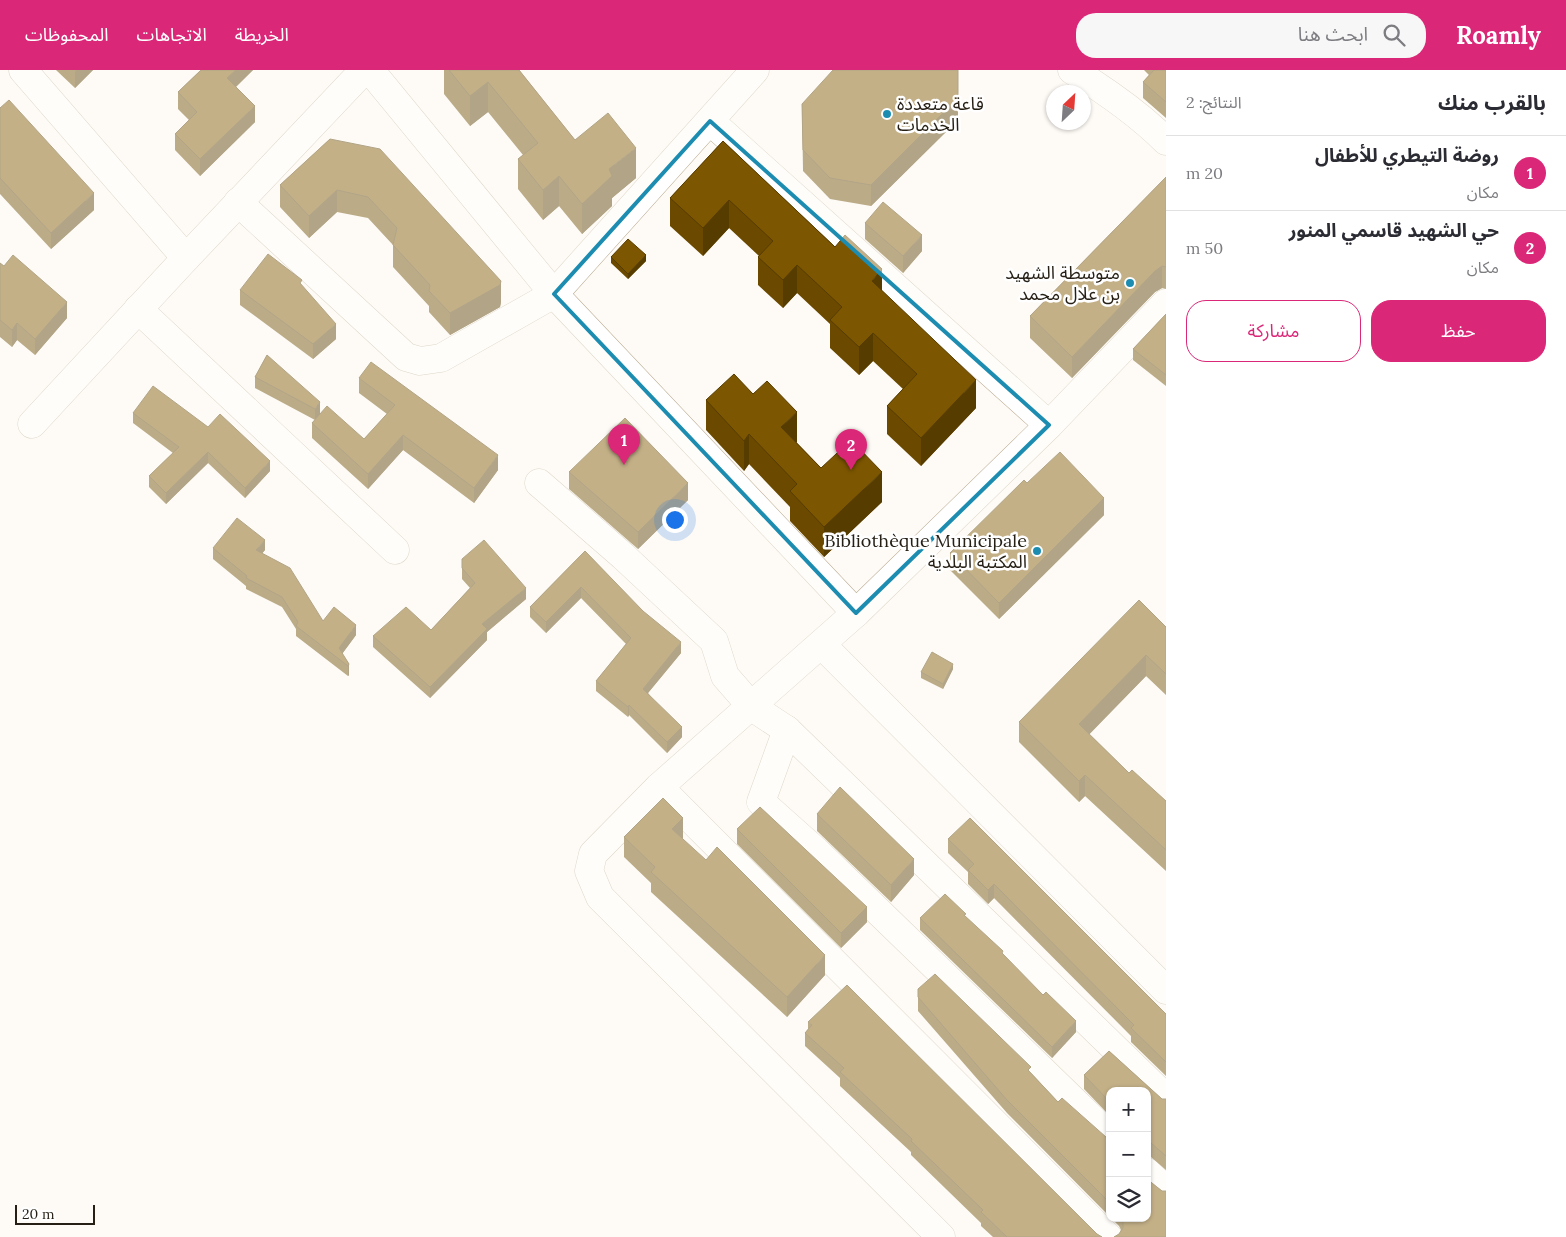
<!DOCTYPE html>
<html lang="ar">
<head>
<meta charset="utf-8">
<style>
  body { margin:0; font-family:Lora,"Noto Sans Arabic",serif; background:#f7f7f7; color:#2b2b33; direction:rtl }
  .controls { position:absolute; right:15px; bottom:15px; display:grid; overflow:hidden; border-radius:10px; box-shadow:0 1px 4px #0004 }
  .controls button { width:45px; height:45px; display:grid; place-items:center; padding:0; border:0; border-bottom:1px solid #e1e1e2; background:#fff; color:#2b2b33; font:25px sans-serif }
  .compass { position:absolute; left:1046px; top:15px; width:45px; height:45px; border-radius:50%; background:#fff; box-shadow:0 1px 4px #0004; rotate:25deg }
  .scale { position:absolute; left:15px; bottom:12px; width:80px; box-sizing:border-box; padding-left:5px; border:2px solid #251f15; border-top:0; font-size:14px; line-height:18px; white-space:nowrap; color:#251f15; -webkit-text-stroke:4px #fff; paint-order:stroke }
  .you { position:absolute; left:674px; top:449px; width:18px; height:18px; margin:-12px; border:4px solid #fff; border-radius:50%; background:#1a73e8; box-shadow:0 0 0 8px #1a73e833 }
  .badge { display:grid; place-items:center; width:32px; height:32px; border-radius:50%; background:#db2777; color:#fff; font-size:16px; font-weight:700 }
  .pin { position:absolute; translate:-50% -41px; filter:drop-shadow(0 1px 2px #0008) }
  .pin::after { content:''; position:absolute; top:26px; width:18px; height:15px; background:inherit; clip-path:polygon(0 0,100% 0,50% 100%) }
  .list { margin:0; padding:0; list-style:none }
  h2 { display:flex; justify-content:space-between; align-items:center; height:65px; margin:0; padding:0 20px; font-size:21px }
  h2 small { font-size:16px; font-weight:400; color:#7c7c81 }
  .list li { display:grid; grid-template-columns:32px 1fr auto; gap:15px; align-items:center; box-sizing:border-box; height:75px; padding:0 20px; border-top:1px solid #e1e1e2 }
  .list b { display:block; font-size:19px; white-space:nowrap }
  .list p { margin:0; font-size:16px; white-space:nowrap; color:#7c7c81 }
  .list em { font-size:16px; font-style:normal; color:#7c7c81 }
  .actions { display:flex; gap:10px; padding:15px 20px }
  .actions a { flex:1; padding:11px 0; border:1px solid #db2777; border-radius:20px; text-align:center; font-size:18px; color:#db2777 }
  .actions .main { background:#db2777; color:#fff }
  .icon { flex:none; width:28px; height:28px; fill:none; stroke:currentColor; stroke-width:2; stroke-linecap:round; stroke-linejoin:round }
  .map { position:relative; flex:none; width:1166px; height:1167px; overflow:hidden; direction:ltr }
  header { display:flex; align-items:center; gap:30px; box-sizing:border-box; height:70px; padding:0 25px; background:#db2777; color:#fff }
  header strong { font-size:24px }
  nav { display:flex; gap:28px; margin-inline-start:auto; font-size:18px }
  .search { width:350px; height:45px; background:#f7f7f7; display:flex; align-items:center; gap:12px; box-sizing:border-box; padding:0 18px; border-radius:20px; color:#7c7c81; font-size:19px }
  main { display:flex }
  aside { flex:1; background:#fff }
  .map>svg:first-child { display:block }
</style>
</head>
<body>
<header>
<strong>Roamly</strong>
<div class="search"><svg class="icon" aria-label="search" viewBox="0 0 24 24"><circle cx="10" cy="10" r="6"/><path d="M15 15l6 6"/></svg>ابحث هنا</div>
<nav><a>الخريطة</a><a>الاتجاهات</a><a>المحفوظات</a></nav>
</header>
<main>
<aside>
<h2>بالقرب منك<small>النتائج: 2</small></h2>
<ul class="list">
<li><span class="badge">1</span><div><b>روضة التيطري للأطفال</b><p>مكان</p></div><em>20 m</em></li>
<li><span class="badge">2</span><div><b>حي الشهيد قاسمي المنور</b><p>مكان</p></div><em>50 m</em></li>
</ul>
<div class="actions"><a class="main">حفظ</a><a>مشاركة</a></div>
</aside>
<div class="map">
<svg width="1166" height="1167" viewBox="0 0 1166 1167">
  <rect width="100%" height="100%" fill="#fefbf6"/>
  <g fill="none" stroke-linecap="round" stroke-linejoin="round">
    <defs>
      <g id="minor">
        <path d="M23 0 186 188"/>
        <path d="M370 0 554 224 856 543"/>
        <path d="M1072 0C1106 21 1138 43 1166 71"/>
        <path d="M710 51 1049 355"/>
        <path d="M238 132 406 287 420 291 441 288 554 224 755 0"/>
        <path d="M138 239 395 480"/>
        <path d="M32 354 186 188 364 0"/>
        <path d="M539 413 623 486 714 571 725 606 752 637 787 660 1166 1028"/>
        <path d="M822 575 1166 920"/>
        <path d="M787 660 761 732 816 781 1110 1066"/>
        <path d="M659 717 1108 1167"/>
        <path d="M1147 1102 1166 1120"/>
        <path d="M941 1167 600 827 589 801 593 784 659 717 856 543 1049 355 1166 233"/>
      </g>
    </defs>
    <use href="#minor" stroke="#bbab92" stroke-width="29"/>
    <use href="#minor" stroke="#fff" stroke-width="28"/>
  </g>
  <g fill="#6b4a00">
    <path d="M56 0H93L75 18Z"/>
    <path d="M201 0H253L236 17 255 52 200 106 175 80V64L189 50 178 39V22Z"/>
    <path d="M444 0H519L575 70 636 108 612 128V136L582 164 559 136 543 150 518 119V89L523 85 488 42 470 56 444 24Z"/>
    <path d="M1144 0H1166V48L1143 28V12L1149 5Z"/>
    <path d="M802 34 958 50 871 136 830 129 803 101Z"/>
    <path d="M0 38 94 140 51 179 0 124Z"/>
    <path d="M330 69 501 232 500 237 450 265 429 242V236L393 197V175L368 148 337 142 309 168 280 137V115Z"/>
    <path d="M723 71 882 221 976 338 921 396 887 364V336L903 319 873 291 859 305 830 278V254L797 223 783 238 758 215V187L759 186 729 158 703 186 670 156V128Z"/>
    <path d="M1166 107V219L1162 218 1155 222 1072 308 1030 268V246Z"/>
    <path d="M865 153 922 181 903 203 865 169Z"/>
    <path d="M611 187 646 191 628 209 611 193Z"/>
    <path d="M0 193 67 248 35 285 17 270 12 277 0 267Z"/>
    <path d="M302 216 336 269 313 289 240 235V220Z"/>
    <path d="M1166 244V316L1133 290V279Z"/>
    <path d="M267 285 320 344 318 346 364 369 387 344 359 323V308L498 400 474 433 403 380 368 419 312 368V353L315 350 255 318V307Z"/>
    <path d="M706 330 797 372H796L821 398 882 432 824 487 790 451V437L749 394 744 401 706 360Z"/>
    <path d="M133 343 208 357 270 401 245 428 208 393 166 434 149 417V406L173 383 133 353Z"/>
    <path d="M569 402 688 430 638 479 569 419Z"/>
    <path d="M1027 413 1104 445 999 549 950 500V483Z"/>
    <path d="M213 478 265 480 262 483 323 551 356 565 342 584 349 594V605L348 606 296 566V559L282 537 246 519V516L213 489Z"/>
    <path d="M585 481 681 583 648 623 682 667 667 683 629 645 628 647 596 621V611L626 574 581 528 546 563 530 547V537Z"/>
    <path d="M462 489 526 529 487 562V570L430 628 373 577V566L431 560 470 518 462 509Z"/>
    <path d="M1166 557V625L1146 606 1089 664 1129 703 1166 731V801L1085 726 1079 732 1019 672V652Z"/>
    <path d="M953 599 943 619 921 608V602Z"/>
    <path d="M817 744 914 805 891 832 817 761Z"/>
    <path d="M737 759 867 852 841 878 737 774Z"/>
    <path d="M624 767 683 769H682L825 905 787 947 651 822V813L624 787Z"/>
    <path d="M948 769 1166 944V1006L1131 972V966L994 828 988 834 968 814V802L948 783Z"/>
    <path d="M966 847 1003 885 1076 962 1052 988 920 860V848Z"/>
    <path d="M918 919 1031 1003 1058 1032 1106 1067H1110V1147L1007 1043 918 941Z"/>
    <path d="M808 952 1097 1164 1102 1167H993L981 1156V1153L911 1085V1082L840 1016V1008L805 976V963L808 959Z"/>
    <path d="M1109 981 1162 1029H1166V1100L1151 1087H1147V1021H1110V1046L1084 1019V1005Z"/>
    <path d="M1147 1109 1162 1121H1166V1167H1114L1119 1164 1121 1160 1119 1156 1111 1148H1147Z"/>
  </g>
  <g fill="#573c00">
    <path d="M76 0H93L75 18V2Z"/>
    <path d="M236 0H253L227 25V8Z"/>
    <path d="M488 12V42L470 56V26Z"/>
    <path d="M958 28V50L871 136V115Z"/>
    <path d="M255 36V52L200 106V89Z"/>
    <path d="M636 78V108L612 128V136L582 164V134L609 99Z"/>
    <path d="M559 106V136L543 150V120Z"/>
    <path d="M337 120V142L309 168V146Z"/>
    <path d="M94 123V140L51 179V163Z"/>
    <path d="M729 130V158L703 186V158Z"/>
    <path d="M922 165V181L903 203V186Z"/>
    <path d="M646 185V191L628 209V204Z"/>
    <path d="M797 195V223L783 238V210Z"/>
    <path d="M1162 196V218L1155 222 1072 308V287L1155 201Z"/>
    <path d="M882 199V227L872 211Z"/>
    <path d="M501 211V232L500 237 450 265V243Z"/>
    <path d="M67 232V248L35 285V269Z"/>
    <path d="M17 253V270L12 277V260Z"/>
    <path d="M336 254V269L313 289V274Z"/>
    <path d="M873 263V291L859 305V277Z"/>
    <path d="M976 310V338L921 396V368Z"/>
    <path d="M320 332V344L315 350V339Z"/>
    <path d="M797 342V372L781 387V357Z"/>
    <path d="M749 364V394L744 401V371Z"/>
    <path d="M403 365V380L368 419V404Z"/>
    <path d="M208 382V393L166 434V423Z"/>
    <path d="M498 385V400L474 433V418Z"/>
    <path d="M270 391V401L245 428V418Z"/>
    <path d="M882 402V432L824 487V457Z"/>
    <path d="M688 413V430L638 479V462Z"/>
    <path d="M1104 428V445L999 549V533Z"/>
    <path d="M265 470V480L256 491V480Z"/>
    <path d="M581 517V528L546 563V552Z"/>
    <path d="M526 518V529L487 562V570L430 628V617L482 554Z"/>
    <path d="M356 555V565L339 588V578Z"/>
    <path d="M681 572V583L643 629V619Z"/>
    <path d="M1146 585V606L1079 675V654Z"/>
    <path d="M349 594V605L348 606V596Z"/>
    <path d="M953 594V599L943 619V614Z"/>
    <path d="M629 635V645L628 647V637Z"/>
    <path d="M682 657V667L667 683V672Z"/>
    <path d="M1085 705V726L1079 732V711Z"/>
    <path d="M683 748V769L672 780V759Z"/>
    <path d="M914 789V805L891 832V815Z"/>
    <path d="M994 814V828L988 834V820Z"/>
    <path d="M867 837V852L841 878V863Z"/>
    <path d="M825 885V905L787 947V927Z"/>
    <path d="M1076 951V962L1052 988V977Z"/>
  </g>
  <g fill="#7c5600" stroke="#573c00">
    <path d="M201 0H236L227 8 255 36 200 89 175 64 197 42 178 22Z"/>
    <path d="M449 0H519L575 70 608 43 636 78 609 99 612 106 582 134 559 106 543 120 518 89 538 73 488 12 470 26Z"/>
    <path d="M833 0H958V28L871 115 830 108 803 80 802 34Z"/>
    <path d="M1154 0H1166V32L1143 12Z"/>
    <path d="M9 30 94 123 51 163 0 108V38Z"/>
    <path d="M330 69 380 79 501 211 500 215 450 243 429 221 430 215 393 175 397 158 368 127 337 120 309 146 280 115Z"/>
    <path d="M723 71 835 177 845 165 882 199 872 211 976 310 921 368 887 336 917 304 873 263 859 277 830 250 842 237 797 195 783 210 758 187 773 171 729 130 703 158 670 128Z"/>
    <path d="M1166 107V197L1162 196 1155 201 1072 287 1030 246Z"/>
    <path d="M883 132 922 165 903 186 865 153Z"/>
    <path d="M628 169 646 185 628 204 611 187Z"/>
    <path d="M268 184 302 210 300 213 336 254 313 274 240 220Z"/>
    <path d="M13 185 67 232 35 269 17 253 12 260 0 250V193L4 196Z"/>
    <path d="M1166 244V305L1133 279Z"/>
    <path d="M267 285 320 332 315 339 255 307Z"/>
    <path d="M371 292 498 385 474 418 403 365 368 404 312 353 327 336 364 369 395 335 359 308Z"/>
    <path d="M734 304 753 324 767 311 797 342 781 357 821 398 851 370 882 402 824 457 790 421 797 414 749 364 744 371 706 330Z"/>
    <path d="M153 316 208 357 220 344 270 391 245 418 208 382 166 423 149 406 179 377 133 343Z"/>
    <path d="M625 348 688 413 638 462 569 402Z"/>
    <path d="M1060 382 1104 428 999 533 950 483 1024 410 1027 413Z"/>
    <path d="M237 448 265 470 256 480 290 498 323 551 334 537 356 555 339 578 349 594 348 596 296 556 298 552 282 527 246 508 247 506 213 478Z"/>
    <path d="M484 470 526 518 482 554 487 559 430 617 373 566 406 537 431 560 475 513 462 498V489Z"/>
    <path d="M585 481 643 541 681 572 643 619 682 657 667 672 629 635 628 637 596 611 631 568 581 517 546 552 530 537Z"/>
    <path d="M1139 530 1166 557V604L1146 585 1079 654 1129 703 1132 700 1166 731V780L1085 705 1079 711 1019 652Z"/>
    <path d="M932 582 953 594 943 614 921 602Z"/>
    <path d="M840 717 914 789 891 815 817 744Z"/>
    <path d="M663 728 683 748 672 759 706 790 717 777 825 885 787 927 651 802 655 797 624 767Z"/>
    <path d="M760 737 867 837 841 863 737 759Z"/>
    <path d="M970 748 1166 944V992L1131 958 1134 955 994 814 988 820 968 800 974 794 948 769Z"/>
    <path d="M945 824 966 844 964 845 1003 881 1002 883 1043 925 1046 922 1076 951 1052 977 920 848Z"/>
    <path d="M935 904 1031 997 1028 1000 1058 1032 1062 1028 1106 1067H1110V1133L1007 1030 918 927V919Z"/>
    <path d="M847 915 1097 1164 1102 1167H1007L981 1142 983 1140 911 1071 912 1069 840 1002 844 998 805 963 812 955 808 952Z"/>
    <path d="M1109 981 1162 1029H1166V1086L1151 1073H1147V1021H1110V1032L1084 1005Z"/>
    <path d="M1147 1109 1162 1121H1166V1167H1114L1119 1164 1123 1158V1150L1122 1148H1147Z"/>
  </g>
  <path d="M0 0H1166V1167H0ZM710 51 1049 355 856 543 554 224Z" fill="#fefbf6" fill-opacity=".55" fill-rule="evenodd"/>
  <path fill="none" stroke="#1c8db1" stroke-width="4" stroke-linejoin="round" d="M710 51 1049 355 856 543 554 224Z"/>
  <g fill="#1c8db1" stroke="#fff" stroke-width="2">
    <circle cx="887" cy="44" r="5"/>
    <circle cx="1130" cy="213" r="5"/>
    <circle cx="1037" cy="481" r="5"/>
  </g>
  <g text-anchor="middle" stroke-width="5" stroke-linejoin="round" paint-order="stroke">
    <g font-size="18" fill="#251f15" stroke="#fff" text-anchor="end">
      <text x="897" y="40" text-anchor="start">قاعة متعددة<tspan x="897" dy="21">الخدمات</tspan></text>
      <text x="1120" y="209">متوسطة الشهيد<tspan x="1120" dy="21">بن علال محمد</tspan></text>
      <text x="1027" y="477">Bibliothèque Municipale<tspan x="1027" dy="21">المكتبة البلدية</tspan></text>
    </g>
  </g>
</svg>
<div class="controls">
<button>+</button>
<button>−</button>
<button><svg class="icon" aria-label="layers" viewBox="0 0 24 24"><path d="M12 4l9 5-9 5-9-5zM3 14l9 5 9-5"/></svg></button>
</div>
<svg class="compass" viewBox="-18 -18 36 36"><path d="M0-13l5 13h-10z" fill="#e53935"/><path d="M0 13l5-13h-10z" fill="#7c7c81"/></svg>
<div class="scale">20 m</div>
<div class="you"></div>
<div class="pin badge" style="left:624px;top:395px">1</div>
<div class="pin badge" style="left:851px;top:400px">2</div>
</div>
</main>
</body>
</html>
